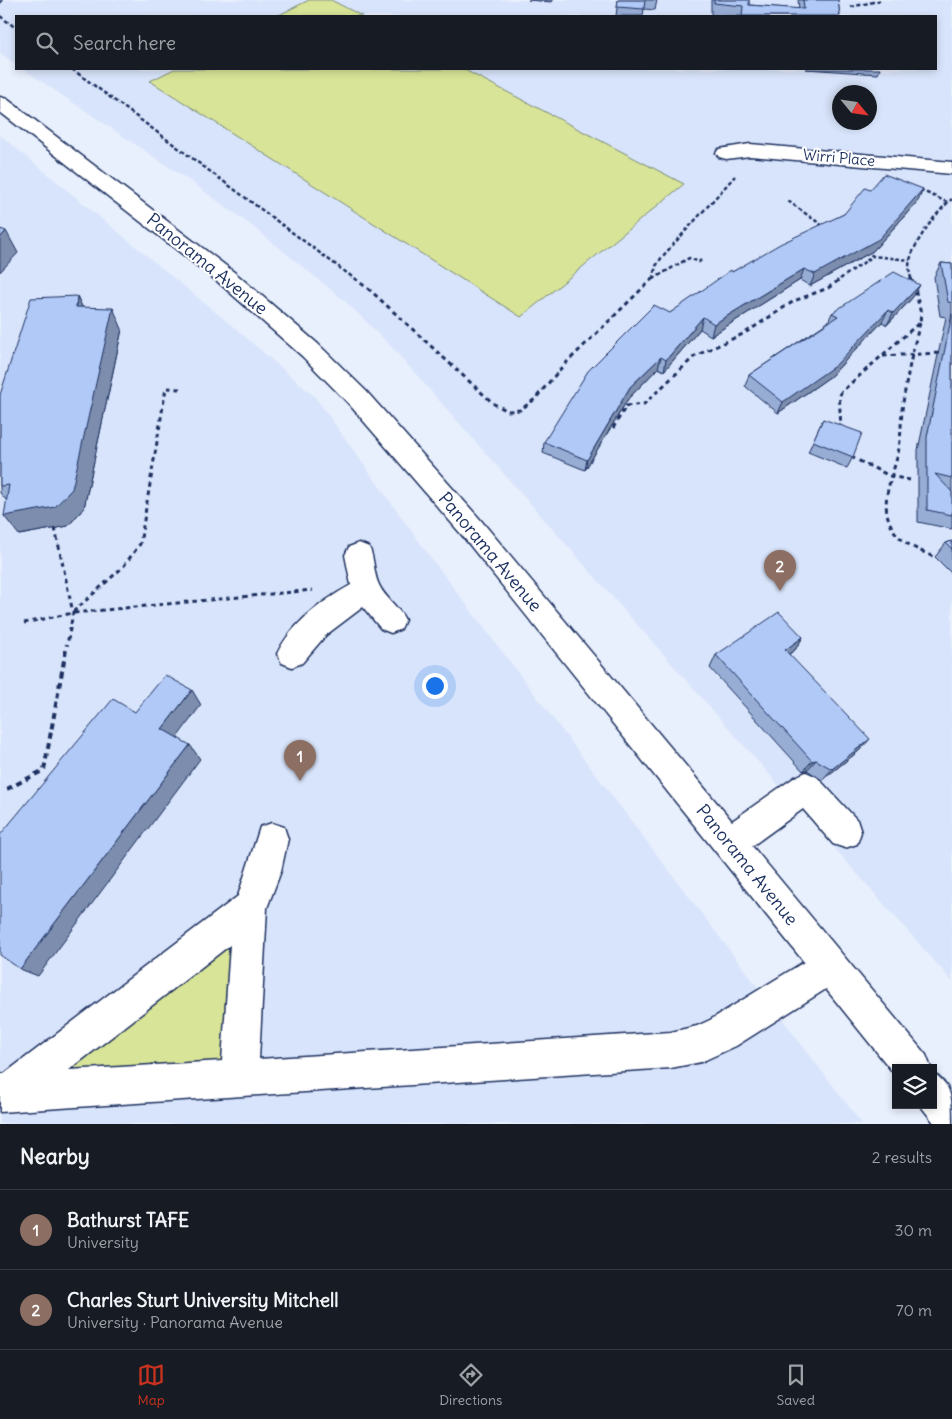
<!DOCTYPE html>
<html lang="en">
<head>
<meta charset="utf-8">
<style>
  body { margin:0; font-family:Delius,sans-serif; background:#242831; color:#f1f3f6 }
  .controls { position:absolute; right:15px; bottom:15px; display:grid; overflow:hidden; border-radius:0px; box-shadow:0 2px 8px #0003 }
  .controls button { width:45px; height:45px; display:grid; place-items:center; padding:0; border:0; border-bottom:1px solid #363941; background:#171b24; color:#f1f3f6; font:25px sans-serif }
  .compass { position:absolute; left:832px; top:85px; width:45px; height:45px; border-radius:50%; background:#171b24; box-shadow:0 2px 8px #0003; rotate:119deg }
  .you { position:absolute; left:434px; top:685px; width:18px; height:18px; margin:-12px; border:4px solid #fff; border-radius:50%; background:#1a73e8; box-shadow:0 0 0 8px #1a73e833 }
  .badge { display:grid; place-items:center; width:32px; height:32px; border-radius:50%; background:#c8321e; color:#fff; font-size:16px; font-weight:700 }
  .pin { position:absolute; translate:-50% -41px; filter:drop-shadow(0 1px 2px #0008) }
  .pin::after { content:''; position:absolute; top:26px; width:18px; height:15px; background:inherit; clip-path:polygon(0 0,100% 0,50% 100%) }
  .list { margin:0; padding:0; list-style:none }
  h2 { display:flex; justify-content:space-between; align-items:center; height:65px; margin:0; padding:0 20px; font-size:21px }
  h2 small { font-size:16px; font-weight:400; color:#9ea1a6 }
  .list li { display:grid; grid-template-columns:32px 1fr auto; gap:15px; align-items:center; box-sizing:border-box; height:80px; padding:0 20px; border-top:1px solid #363941 }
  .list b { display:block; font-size:19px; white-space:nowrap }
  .list p { margin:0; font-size:16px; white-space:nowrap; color:#9ea1a6 }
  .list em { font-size:16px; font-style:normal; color:#9ea1a6 }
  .icon { flex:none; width:28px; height:28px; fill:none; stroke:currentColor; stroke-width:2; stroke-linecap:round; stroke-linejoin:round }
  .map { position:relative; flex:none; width:952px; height:1124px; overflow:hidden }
  .search { position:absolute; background:#171b24; box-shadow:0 2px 8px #0003; left:15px; right:15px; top:15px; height:55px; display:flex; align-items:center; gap:12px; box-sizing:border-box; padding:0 18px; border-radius:0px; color:#9ea1a6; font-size:19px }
  .sheet { height:225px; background:#171b24 }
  nav { display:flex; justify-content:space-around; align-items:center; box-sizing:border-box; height:70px; border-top:1px solid #363941; background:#171b24; font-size:14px; color:#9ea1a6 }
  nav a { display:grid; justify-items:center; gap:2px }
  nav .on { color:#c8321e }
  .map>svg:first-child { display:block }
</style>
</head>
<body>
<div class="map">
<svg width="952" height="1124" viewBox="0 0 952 1124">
  <rect width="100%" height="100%" fill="#e8effd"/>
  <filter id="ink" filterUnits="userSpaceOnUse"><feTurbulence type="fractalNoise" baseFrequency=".02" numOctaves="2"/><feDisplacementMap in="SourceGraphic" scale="10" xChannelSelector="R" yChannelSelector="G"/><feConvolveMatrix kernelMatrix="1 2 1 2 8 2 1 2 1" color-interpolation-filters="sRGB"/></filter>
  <g filter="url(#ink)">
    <g fill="#d8e4fb" fill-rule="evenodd">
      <path d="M0 0H952V981L391 346 344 300 251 225 193 183 23 69H936V16H16V64L0 53ZM840 92H870V122H840Z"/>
      <path d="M0 135 237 330 315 397 430 557 862 1124H0Z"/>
    </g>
    <g fill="#d8e497" stroke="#7a8a7a">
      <path d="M309 0H331L362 16H277Z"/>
      <path d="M174 69H463L684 184 521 317 150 81Z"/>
      <path d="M250 908 239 1079 12 1091Z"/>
    </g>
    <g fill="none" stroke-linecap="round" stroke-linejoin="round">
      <defs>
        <g id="minor">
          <path d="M0 97 7 99 234 272 318 344 366 391 479 518 732 821 795 777 806 772 817 777 857 820 861 832 857 844 845 848 833 844 803 809 752 846 926 1055 931 1068H896V1076L826 989 736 1046 701 1062 671 1068 0 1112V1074H4L238 896 260 827 272 823 284 827 288 839 281 871 267 908 259 1059 671 1032 697 1026 710 1020 804 962 461 534 348 403 302 356 218 282 0 112ZM230 945 222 1061 69 1070Z"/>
          <path d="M750 144 952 162V174L750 156 726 159 719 157 716 153 719 149Z"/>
          <path d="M359 543 369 547C375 559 373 573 379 585 385 598 399 607 405 620L401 629 391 633 381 629 363 607 326 635 302 663 292 667 282 663 277 654C291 624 322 601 351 585L345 555 349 547Z"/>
          <path d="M933 1073C952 1085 952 1098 952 1124H935L920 1105H933Z"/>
        </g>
      </defs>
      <use href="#minor" stroke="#1b2f5e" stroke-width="3"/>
      <g stroke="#1b2f5e" stroke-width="2.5" stroke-dasharray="4 2.5" stroke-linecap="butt">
        <path d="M0 3 2 0"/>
        <path d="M851 7 882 0"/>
        <path d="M0 16 16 28"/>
        <path d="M72 69 355 279"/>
        <path d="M920 190 947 202"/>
        <path d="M788 201 823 226"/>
        <path d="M865 251 873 256 910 260"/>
        <path d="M653 279 656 266 662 257 735 176"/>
        <path d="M653 279 689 258 699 262 701 260"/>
        <path d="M840 279 873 256"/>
        <path d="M911 279C910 273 908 267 910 260 915 241 937 211 952 199"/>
      </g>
      <g stroke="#1b2f5e" stroke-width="3" stroke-dasharray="4.5 4" stroke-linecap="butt">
        <path d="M354 278 371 291 494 404 508 411 520 410 535 399 562 367 653 278"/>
        <path d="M911 278 913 284"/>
        <path d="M920 323C912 352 906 381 902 410 901 423 901 436 899 448 895 473 879 498 890 523 897 542 918 550 935 557"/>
        <path d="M883 356 941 353"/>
        <path d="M613 428 626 406 644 404 695 356 745 333 794 301 828 288 842 278"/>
        <path d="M839 429C843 416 837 405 841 392L920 322 921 314 915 289"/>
        <path d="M851 457 890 476 910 480"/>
        <path d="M55 528 73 613 67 645"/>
        <path d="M73 612 123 567 140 544 166 388 181 389"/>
        <path d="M24 623 73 613 313 590"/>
      </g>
      <path stroke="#1b2f5e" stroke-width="4" stroke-dasharray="6 4.5" stroke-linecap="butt" d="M7 789 44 770 67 644"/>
      <use href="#minor" fill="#fff" fill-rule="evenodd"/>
    </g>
    <g fill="#98add4" stroke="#1b2f5e">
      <path d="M528 0H552V2Z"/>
      <path d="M618 0H657L655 10 644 9 643 16H616Z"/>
      <path d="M711 0H749V5L799 9 798 0H838L840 16H727L711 15Z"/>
      <path d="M806 69H880L878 74Z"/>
      <path d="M923 189 918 201 873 251 810 286 800 280 711 336 700 329 664 371 658 368 628 399 585 470 543 453 544 442 670 313 732 272 844 214 870 190Z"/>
      <path d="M941 263 952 264V529L918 522V450L946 317 940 316 934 277Z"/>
      <path d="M77 296 82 307 122 329 84 508 68 526 19 535 7 501 0 493V395Z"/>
      <path d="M913 297 887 325 882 322 831 376 778 413 745 386 749 375 828 322 832 313Z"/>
      <path d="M823 419 853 457 847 468 808 452Z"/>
      <path d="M952 541V574L935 557 946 543Z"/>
      <path d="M803 637 795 650 789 654 860 750 822 780 807 770 803 771 710 668 716 655Z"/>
    </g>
    <g fill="#7c8dad" stroke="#1b2f5e">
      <path d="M923 189 918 201 873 251 810 286 815 274Z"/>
      <path d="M6 231 18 253 0 272V238Z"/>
      <path d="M804 269 800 280 711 336 714 324Z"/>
      <path d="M920 285 913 297 887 325 893 313Z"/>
      <path d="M77 296 87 317 76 307Z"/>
      <path d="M113 308 122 329 84 508 68 526 19 535 4 516Z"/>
      <path d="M888 310 882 322 831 376 778 413 783 402Z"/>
      <path d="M703 317 700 329 664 371 666 360Z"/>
      <path d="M661 357 658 368 628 399 585 470 587 460 630 387Z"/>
      <path d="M803 637 795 650 777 662 785 650Z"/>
      <path d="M192 690 201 705 173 743 162 729Z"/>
      <path d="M870 739 860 750 822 780 832 769Z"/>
      <path d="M190 745 200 759 38 976 20 969Z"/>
      <path d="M816 760 807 770 803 771 812 761Z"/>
    </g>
    <g fill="#b1c9f7" stroke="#1b2f5e">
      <path d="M618 0H645L644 9 617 7Z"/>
      <path d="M714 0H749V5L804 9 803 0H838L840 16H742L743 6 714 3Z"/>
      <path d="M884 174 923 189 879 239 815 274 804 269 714 324 703 317 666 360 661 357 630 387 587 460 544 442 588 371 654 305 670 313 731 270 732 272 780 244 844 214 865 188 870 190Z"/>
      <path d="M0 229 6 231 0 238Z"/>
      <path d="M941 263 952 264V303L948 302Z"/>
      <path d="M894 272 920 285 893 313 888 310 836 365 783 402 749 375 838 316 832 313Z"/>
      <path d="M77 296 76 307 113 308 72 489 55 507 4 516 9 485 0 486V395L31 298Z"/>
      <path d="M952 314V478L935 474 952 492V515L927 510V437Z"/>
      <path d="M823 419 862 433 853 457 813 441Z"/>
      <path d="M952 541V549L946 543Z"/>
      <path d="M779 612 803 637 785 650 870 739 832 769 816 760 812 761 716 655Z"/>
      <path d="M165 675 192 690 162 729 190 745 20 969 0 955V835L113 699 135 712Z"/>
    </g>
  </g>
  <g text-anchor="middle" stroke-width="4" stroke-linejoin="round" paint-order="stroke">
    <g font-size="15" fill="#1b2f5e" stroke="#fff">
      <text transform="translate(839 158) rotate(5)" y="5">Wirri Place</text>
    </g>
    <g font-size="18" fill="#1b2f5e" stroke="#fff">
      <text transform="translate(207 264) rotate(39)" y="6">Panorama Avenue</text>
      <text transform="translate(490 552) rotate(50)" y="6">Panorama Avenue</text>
      <text transform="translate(747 865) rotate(51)" y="6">Panorama Avenue</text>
    </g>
  </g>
</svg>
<div class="controls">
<button><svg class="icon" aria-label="layers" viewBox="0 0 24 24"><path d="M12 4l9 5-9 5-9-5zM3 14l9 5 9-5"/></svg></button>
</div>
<svg class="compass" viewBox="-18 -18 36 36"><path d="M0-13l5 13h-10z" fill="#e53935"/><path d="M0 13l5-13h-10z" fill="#9ea1a6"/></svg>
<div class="you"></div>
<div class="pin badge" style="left:300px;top:781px;background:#8d6e63">1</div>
<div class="pin badge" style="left:780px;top:591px;background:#8d6e63">2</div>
<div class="search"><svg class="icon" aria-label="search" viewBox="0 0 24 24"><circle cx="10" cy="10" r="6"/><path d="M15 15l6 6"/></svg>Search here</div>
</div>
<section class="sheet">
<h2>Nearby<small>2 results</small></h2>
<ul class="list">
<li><span class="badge" style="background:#8d6e63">1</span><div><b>Bathurst TAFE</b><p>University</p></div><em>30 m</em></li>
<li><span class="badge" style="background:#8d6e63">2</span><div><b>Charles Sturt University Mitchell</b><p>University · Panorama Avenue</p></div><em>70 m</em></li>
</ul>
</section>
<nav>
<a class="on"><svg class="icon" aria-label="map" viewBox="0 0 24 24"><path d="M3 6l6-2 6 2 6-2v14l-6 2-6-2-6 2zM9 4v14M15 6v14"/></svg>Map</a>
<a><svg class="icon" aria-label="directions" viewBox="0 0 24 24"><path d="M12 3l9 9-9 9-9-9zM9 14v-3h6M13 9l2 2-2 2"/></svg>Directions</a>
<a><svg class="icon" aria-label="saved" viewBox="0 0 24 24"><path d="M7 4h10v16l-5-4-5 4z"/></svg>Saved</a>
</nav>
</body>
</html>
